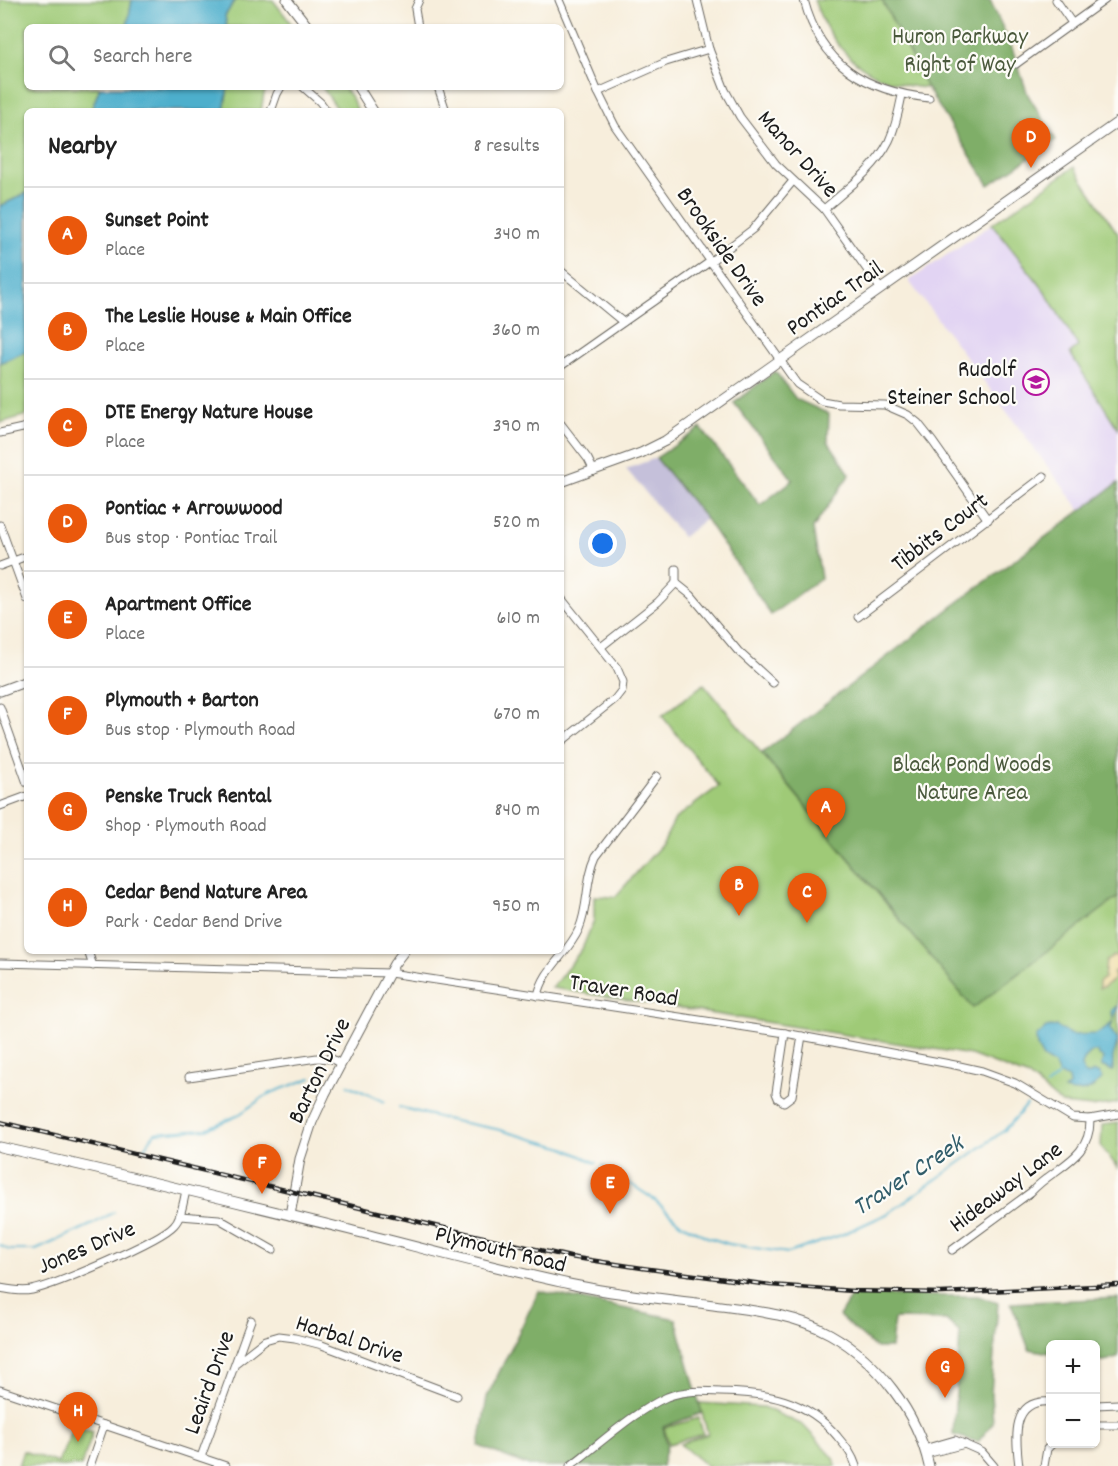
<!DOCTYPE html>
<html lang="en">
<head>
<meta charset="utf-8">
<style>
  body { margin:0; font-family:Dekko,sans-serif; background:#f6f6f6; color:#222 }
  .controls { position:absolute; right:18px; bottom:18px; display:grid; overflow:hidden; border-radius:9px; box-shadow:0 2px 4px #0004 }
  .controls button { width:54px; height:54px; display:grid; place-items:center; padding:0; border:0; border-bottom:2px solid #e0e0e0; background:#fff; color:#222; font:30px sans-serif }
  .you { position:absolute; left:603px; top:544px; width:21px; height:21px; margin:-15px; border:4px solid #fff; border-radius:50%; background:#1a73e8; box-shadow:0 0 0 9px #1a73e833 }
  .badge { display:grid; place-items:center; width:39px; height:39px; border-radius:50%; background:#ea580c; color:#fff; font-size:20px; font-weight:700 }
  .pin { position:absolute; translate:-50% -50px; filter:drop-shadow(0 2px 3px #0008) }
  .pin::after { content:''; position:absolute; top:32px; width:21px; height:18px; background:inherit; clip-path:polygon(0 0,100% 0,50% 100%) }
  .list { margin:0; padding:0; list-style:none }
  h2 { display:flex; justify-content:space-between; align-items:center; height:78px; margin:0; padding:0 24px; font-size:26px }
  h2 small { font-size:20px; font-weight:400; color:#767676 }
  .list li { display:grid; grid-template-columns:39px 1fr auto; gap:18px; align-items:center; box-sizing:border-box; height:96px; padding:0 24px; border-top:2px solid #e0e0e0 }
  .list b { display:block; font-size:22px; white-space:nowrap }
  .list p { margin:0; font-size:20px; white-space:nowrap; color:#767676 }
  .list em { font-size:20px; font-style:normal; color:#767676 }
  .icon { flex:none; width:33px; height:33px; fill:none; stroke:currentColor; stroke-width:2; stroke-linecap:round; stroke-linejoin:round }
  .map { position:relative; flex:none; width:1118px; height:1466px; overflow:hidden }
  .search { position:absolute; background:#fff; box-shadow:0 2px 4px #0004; left:24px; top:24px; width:540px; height:66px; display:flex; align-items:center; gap:15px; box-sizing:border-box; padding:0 21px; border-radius:9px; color:#767676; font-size:22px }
  .panel { position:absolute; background:#fff; box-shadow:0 2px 4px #0004; left:24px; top:108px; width:540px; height:846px; border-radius:9px }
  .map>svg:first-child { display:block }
</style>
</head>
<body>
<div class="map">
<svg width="1118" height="1466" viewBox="0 0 1118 1466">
  <rect width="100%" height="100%" fill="#fdfcf7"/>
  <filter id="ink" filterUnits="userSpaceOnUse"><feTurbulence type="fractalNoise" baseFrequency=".0167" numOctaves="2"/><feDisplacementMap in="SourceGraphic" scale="12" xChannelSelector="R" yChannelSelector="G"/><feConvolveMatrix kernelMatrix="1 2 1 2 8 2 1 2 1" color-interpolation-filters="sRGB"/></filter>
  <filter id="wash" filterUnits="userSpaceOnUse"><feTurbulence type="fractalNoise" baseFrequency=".008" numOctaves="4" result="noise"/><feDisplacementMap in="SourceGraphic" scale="24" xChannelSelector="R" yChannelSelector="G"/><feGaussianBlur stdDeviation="1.35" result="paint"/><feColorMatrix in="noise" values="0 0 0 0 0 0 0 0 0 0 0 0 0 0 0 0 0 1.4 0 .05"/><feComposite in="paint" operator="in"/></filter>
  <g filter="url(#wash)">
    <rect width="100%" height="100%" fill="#f7eedc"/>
    <path fill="#e2d4f3" d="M992 224 1044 290 1079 346 1070 353 1118 429V483L1081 511 909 281Z"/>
    <path fill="#c5c0da" d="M656 458 706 519 683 537 626 469Z"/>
    <g fill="#9fca77" stroke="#5e734a" stroke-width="1.5">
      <path d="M0 0H132L127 27H27V87H100L91 111H27V193L0 206Z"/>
      <path d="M235 0H273L294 27H227L225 16Z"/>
      <path d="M814 0H882L927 88C870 84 833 54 814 0Z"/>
      <path d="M228 87H268L264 94 261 111H224Z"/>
      <path d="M322 87H343L351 97 358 111H339Z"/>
      <path d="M1074 167 1118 234V429L1070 353 1078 346 1044 290 992 224Z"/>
      <path d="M27 351V415L0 423V363Z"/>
      <path d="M704 684 973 1008 1118 897V1103L1092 1107 1062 1104 1029 1077 971 1055 552 988 582 949 594 920V896L615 897 663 843 675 819 719 786 662 716Z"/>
      <path d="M1118 1123V1168L1101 1147 1102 1125Z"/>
      <path d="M699 1403 763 1407 803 1425 834 1458 836 1466H707L680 1444 708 1434Z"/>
      <path d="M699 1418 703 1434 669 1444 664 1428Z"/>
      <path d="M74 1426 93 1432 81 1466H18L23 1451 58 1463Z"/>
    </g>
    <g fill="#7fae68" stroke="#4e6542" stroke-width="1.5">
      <path d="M882 0H990L1012 48 1028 95 1056 140 989 185 927 88Z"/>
      <path d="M775 371 796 399 829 414 828 441 850 474 813 528 821 578 771 615 706 519 656 458 701 428 760 505 793 480 734 403Z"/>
      <path d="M1118 483V897L973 1008 762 753 954 605Z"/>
      <path d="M539 1291 676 1319 702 1413 663 1427 667 1445 662 1466H529L479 1446 487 1397Z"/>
      <path d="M852 1295 978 1296 998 1303 991 1394 993 1423 978 1442 953 1435 960 1333 946 1320 894 1319 891 1348H876L839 1316Z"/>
      <path d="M1118 1298V1358L1104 1361 1096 1360V1344H1050V1353L1029 1349 1011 1303Z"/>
    </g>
    <path fill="#eeda9e" stroke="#857b5d" stroke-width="1.5" d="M1114 956 1118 957V970L1113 972 1115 978 1104 987 1099 988V982L1104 978 1106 961Z"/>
    <g fill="#4dafcc" stroke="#346674" stroke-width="1.5">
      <path d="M132 0H235L225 16 227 27H127Z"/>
      <path d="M100 87H228L224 111H91Z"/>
      <path d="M27 193V351L0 363V206Z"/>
      <path d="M1118 1005C1115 1013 1114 1021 1110 1029L1118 1040 1113 1057V1071L1101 1066 1103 1058 1098 1055 1097 1052H1092L1084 1060 1082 1066 1084 1074 1088 1075 1094 1072 1098 1073 1102 1078C1093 1091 1079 1095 1064 1090L1069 1086 1068 1079 1059 1074 1054 1065 1043 1058 1037 1047 1036 1037 1046 1028 1056 1026 1071 1035 1096 1034 1111 1024 1113 1020 1112 1010Z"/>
    </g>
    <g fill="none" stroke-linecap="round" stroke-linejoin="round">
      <g stroke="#4dafcc" stroke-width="2">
        <path d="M348 1085 385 1102"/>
        <path d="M1046 1086 1060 1074"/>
        <path d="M399 1107 449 1120 496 1129 564 1148 596 1163"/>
        <path d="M144 1148 155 1133 206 1129 237 1116 268 1094 311 1078"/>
        <path d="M602 1165 655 1200 680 1223 707 1237 729 1244 788 1253 841 1235 889 1213 1005 1130 1027 1105"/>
        <path d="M0 1245 9 1250H36L93 1224 114 1212"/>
      </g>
    </g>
  </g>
  <g filter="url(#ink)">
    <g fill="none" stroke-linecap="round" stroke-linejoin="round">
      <defs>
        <g id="street">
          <path d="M559 0 598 92 615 126 797 384 822 401 839 404 885 405 908 415 918 423 933 442 988 520"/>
          <path d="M697 0 709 49 725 90 740 117 776 164 824 209 880 288"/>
          <path d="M804 0C821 65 866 91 929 98"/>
          <path d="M1056 0 1072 23"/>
          <path d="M418 27 415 9 419 0"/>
          <path d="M1016 64 1105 0"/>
          <path d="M303 87 320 102 327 111"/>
          <path d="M438 87 446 111"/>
          <path d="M598 92 666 62 709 49"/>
          <path d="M271 111 277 94 281 87"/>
          <path d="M824 209C847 189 875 169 889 141 896 126 899 110 902 95"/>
          <path d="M561 271 623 322"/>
          <path d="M561 366 711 261 753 229 793 181"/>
          <path d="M561 424 588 459 594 471"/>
          <path d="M0 433 27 427"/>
          <path d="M0 525 27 599"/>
          <path d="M0 566 27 556"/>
          <path d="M676 569V583"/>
          <path d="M561 598 617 668 623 682 622 690 615 699 561 742"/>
          <path d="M858 617 1044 476"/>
          <path d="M601 647 658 602 676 583 691 595 738 651 773 683"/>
          <path d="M0 707 27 783"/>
          <path d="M0 806 27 796"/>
          <path d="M88 951 93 966"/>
          <path d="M0 963 390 973 785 1033 955 1065 982 1071 1015 1083 1073 1118 1090 1119 1118 1114"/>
          <path d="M538 996C543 969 568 954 579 929 589 906 585 879 596 856L657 776"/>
          <path d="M785 1033 776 1093 778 1098 784 1102 792 1096 802 1036"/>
          <path d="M189 1077 317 1058 332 1059 341 1064"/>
          <path d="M180 1216 219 1219 273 1250"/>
          <path d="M952 1250 1031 1192C1054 1166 1091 1160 1090 1119"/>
          <path d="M0 1288C11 1290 21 1292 32 1290 55 1285 160 1241 174 1225 182 1217 183 1202 186 1191"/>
          <path d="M237 1362 265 1340 279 1336 295 1338 322 1345 457 1396"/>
          <path d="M0 1390 226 1466"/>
          <path d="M1096 1405 1118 1404"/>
          <path d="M1096 1425H1118"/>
          <path d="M924 1449 955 1440 982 1452 994 1466"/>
          <path d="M926 1454 965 1444"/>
          <path d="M201 1457 251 1320"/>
          <path d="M90 1466 104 1425"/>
          <path d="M570 1466C600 1444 633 1412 667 1397 685 1390 702 1391 721 1392 767 1393 806 1399 837 1436 845 1446 852 1453 856 1466"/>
          <path d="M1019 1466C1016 1440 1010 1399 1050 1402"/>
          <path d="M1044 1466 1047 1449 1052 1444"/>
        </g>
        <g id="secondary">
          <path d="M287 0 308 27"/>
          <path d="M358 87 373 111"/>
          <path d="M561 482 641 453 665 441 1118 122"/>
          <path d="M0 691 27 681"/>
          <path d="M0 1147C117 1173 233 1201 350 1230 426 1249 502 1270 579 1286 621 1295 664 1299 706 1304 749 1310 792 1313 830 1334 878 1361 917 1412 929 1466"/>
          <path d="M290 1215 300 1159 312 1122 325 1094 394 964 404 951"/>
        </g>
      </defs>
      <use href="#street" stroke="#69665f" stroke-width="9"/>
      <use href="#secondary" stroke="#69665f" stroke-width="11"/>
      <use href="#street" stroke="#fff" stroke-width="7"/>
      <use href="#secondary" stroke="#fff" stroke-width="9"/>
      <defs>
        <path id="rail" d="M0 1122 461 1232 570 1257 642 1268 770 1285 853 1291 941 1293 1118 1285"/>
      </defs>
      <use href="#rail" stroke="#1c1c1c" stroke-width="4.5"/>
      <use href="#rail" stroke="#fdfcf7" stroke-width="2" stroke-dasharray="7" stroke-linecap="butt"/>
    </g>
  </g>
  <defs>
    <symbol id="school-ring" viewBox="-11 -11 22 22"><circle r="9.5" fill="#fdfcf7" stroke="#b5179e" stroke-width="1.5"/><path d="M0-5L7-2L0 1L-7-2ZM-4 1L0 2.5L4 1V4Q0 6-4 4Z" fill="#b5179e"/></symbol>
  </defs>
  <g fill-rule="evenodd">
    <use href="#school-ring" x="1021" y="367" width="30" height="30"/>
  </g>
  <g text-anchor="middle" stroke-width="4.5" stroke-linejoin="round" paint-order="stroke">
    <g font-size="24" fill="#4a593c" stroke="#fdfcf7">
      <text x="960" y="43">Huron Parkway<tspan x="960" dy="28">Right of Way</tspan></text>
      <text x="972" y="771">Black Pond Woods<tspan x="972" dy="28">Nature Area</tspan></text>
    </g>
    <g font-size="24" fill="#1c1c1c" stroke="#fdfcf7">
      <text transform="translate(799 153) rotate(48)" y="8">Manor Drive</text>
      <text transform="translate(723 246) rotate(55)" y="8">Brookside Drive</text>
      <text transform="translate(834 297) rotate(-35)" y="8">Pontiac Trail</text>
      <text transform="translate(939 531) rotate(-37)" y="8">Tibbits Court</text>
      <text transform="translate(624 989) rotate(9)" y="8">Traver Road</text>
      <text transform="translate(318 1070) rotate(-64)" y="8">Barton Drive</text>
      <text transform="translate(1005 1186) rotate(-37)" y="8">Hideaway Lane</text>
      <text transform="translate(86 1246) rotate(-23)" y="8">Jones Drive</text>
      <text transform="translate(501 1248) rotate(14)" y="8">Plymouth Road</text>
      <text transform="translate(350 1338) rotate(18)" y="8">Harbal Drive</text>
      <text transform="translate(208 1382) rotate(-70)" y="8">Leaird Drive</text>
    </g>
    <g font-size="24" fill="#1c1c1c" stroke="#fdfcf7" text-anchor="end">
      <text x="1016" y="376">Rudolf<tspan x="1016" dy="28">Steiner School</tspan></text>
    </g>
    <g font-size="26" font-style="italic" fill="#325e6b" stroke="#fdfcf7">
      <text transform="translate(907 1174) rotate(-33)" y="9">Traver Creek</text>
    </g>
  </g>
</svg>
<div class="controls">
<button>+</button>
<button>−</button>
</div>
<div class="you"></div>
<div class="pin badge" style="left:826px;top:838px">A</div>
<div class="pin badge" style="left:739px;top:916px">B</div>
<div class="pin badge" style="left:807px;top:923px">C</div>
<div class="pin badge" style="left:1031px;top:168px">D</div>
<div class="pin badge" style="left:610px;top:1214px">E</div>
<div class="pin badge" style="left:262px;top:1194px">F</div>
<div class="pin badge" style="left:945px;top:1398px">G</div>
<div class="pin badge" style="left:78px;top:1442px">H</div>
<div class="search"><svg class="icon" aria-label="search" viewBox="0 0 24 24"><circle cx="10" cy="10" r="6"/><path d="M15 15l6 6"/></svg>Search here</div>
<section class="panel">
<h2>Nearby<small>8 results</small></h2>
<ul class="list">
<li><span class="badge">A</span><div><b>Sunset Point</b><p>Place</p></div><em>340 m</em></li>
<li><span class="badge">B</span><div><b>The Leslie House &amp; Main Office</b><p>Place</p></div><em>360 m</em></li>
<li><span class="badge">C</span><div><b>DTE Energy Nature House</b><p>Place</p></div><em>390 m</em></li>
<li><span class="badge">D</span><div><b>Pontiac + Arrowwood</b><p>Bus stop · Pontiac Trail</p></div><em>520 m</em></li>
<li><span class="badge">E</span><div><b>Apartment Office</b><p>Place</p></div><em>610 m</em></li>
<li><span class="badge">F</span><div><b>Plymouth + Barton</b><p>Bus stop · Plymouth Road</p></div><em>670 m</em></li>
<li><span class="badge">G</span><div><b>Penske Truck Rental</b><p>Shop · Plymouth Road</p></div><em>840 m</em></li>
<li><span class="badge">H</span><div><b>Cedar Bend Nature Area</b><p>Park · Cedar Bend Drive</p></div><em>950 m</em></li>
</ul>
</section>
</div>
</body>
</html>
